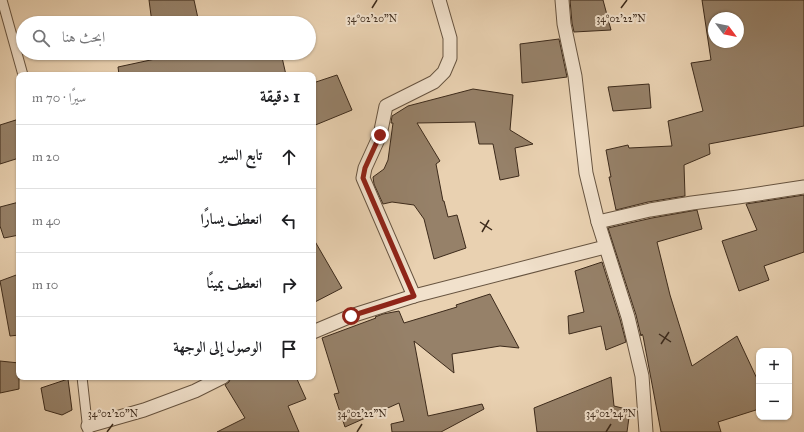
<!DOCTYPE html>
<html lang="ar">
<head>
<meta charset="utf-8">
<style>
  body { margin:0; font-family:"IM FELL Great Primer",Amiri,serif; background:#f2f2f2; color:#202124; direction:rtl }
  .controls { position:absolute; right:12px; bottom:12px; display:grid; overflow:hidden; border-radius:8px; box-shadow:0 1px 3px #0004 }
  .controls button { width:36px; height:36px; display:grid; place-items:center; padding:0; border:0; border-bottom:1px solid #e0e0e0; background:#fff; color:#202124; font:20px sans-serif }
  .compass { position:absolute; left:708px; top:12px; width:36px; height:36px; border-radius:50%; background:#fff; box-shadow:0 1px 3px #0004; rotate:122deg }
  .stop { position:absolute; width:12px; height:12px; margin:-9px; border:3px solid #8f2418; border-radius:50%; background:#fff }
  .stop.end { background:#8f2418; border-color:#fff; box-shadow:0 1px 4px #0008 }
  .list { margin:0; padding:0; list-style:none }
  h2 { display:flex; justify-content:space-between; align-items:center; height:52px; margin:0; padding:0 16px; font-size:17px }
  h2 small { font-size:13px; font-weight:400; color:#757577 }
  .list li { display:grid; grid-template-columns:26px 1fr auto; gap:12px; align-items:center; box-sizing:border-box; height:64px; padding:0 16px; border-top:1px solid #e0e0e0 }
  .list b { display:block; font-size:15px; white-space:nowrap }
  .list em { font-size:13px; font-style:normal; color:#757577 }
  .icon { flex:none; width:22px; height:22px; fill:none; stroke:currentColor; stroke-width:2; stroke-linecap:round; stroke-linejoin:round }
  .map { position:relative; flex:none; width:804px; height:432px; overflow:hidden; direction:ltr }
  .search { position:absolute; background:#fff; box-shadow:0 1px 3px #0004; left:16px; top:16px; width:300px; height:44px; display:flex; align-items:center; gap:10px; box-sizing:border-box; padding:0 14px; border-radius:22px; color:#757577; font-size:15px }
  .panel { position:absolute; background:#fff; box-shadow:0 1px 3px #0004; left:16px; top:72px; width:300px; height:308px; border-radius:8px; direction:rtl }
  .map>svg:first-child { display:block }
</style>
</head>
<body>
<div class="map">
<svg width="804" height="432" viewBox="0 0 804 432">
  <rect width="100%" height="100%" fill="#e9d1b1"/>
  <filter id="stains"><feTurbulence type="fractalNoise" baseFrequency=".005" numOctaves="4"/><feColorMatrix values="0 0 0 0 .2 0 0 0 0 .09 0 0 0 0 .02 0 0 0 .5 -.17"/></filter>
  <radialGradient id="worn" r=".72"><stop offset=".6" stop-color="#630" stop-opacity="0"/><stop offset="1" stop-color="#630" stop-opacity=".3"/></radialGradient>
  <g fill="#968169" stroke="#3c2a1b" fill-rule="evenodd">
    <path d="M149 0H194L199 23H152Z"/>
    <path d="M570 0H603L611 30 574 32 572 23Z"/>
    <path d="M702 0H804V126L709 144 710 154 684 165 685 196 648 202 616 210 609 177H611L606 150 628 145 629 148 672 146 668 121 703 111 691 63 711 60ZM714 18H738V42H714Z"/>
    <path d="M559 39 567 77 522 83 520 44Z"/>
    <path d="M183 53H281L286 75H119L118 67Z"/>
    <path d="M337 75 352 110 313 126V83Z"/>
    <path d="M649 84 651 108 613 111 608 87Z"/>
    <path d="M473 89 513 95 510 130 533 144 515 148 519 176 500 180 493 144H479L475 122 417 123 440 161 436 164 443 201H444L448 217 457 215 466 248 434 259 424 219 414 205 392 202 383 204 374 184 373 177 384 169 388 160 393 123H391L392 116 408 106Z"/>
    <path d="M19 119V158L0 164V125Z"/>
    <path d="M804 195V252L764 266 769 280 739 291 722 241 757 230 746 204Z"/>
    <path d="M19 202V235L4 238 0 226V207Z"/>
    <path d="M697 210 702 229 657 242 670 295 692 366 737 336 759 383V409L718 422 721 432H661L643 336 642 334 641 336 636 315 608 228 652 218Z"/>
    <path d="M313 238 342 288 313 303Z"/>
    <path d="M602 262 620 319 626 342 606 350 601 326 569 334 568 316 584 312 575 271Z"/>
    <path d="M19 274V335L10 336 0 281Z"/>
    <path d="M490 294 519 348 500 346 452 354 454 373 414 341 428 416 482 404 484 409 441 432H392L391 424 404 421 399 403 345 427 334 394 339 393 322 338 376 318 375 317 383 314 399 311 404 323 457 307 456 305Z"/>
    <path d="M0 361 19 363V389L0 393Z"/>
    <path d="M231 377H296L306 399 288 406 299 432H217L245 418 225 385 229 382Z"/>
    <path d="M611 377 614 406 630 410 627 432H537L534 408Z"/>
    <path d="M68 379 72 410 62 415 45 410 41 388Z"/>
  </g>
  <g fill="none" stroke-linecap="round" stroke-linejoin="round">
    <defs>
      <g id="service">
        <path d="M2 0 23 75"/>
        <path d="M82 377 88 431"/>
      </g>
      <g id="pedestrian">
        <path d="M562 0 564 24 575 76 586 173 598 222 628 317 642 376 646 432"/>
        <path d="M598 222 650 210 692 203 738 197 804 187"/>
        <path d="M414 296 363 178 365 168 380 135 386 106 434 82 444 72 450 58V38L439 0"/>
        <path d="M313 332 351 316 414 296 605 247"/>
        <path d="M88 426 144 410 195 391 223 377"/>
      </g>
    </defs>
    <use href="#service" stroke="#675440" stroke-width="11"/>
    <use href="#pedestrian" stroke="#675440" stroke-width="15"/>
    <use href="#service" stroke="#f1e1cc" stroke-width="9"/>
    <use href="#pedestrian" stroke="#f1e1cc" stroke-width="13"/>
  </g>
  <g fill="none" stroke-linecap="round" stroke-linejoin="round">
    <path stroke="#8f2418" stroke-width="5" d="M351 316 414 296 363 178 365 168 380 135"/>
  </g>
  <path fill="none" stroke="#3c2a1b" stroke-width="1.5" d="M372 8 377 0M621 8 627 0M480 222 492 230M482 232 489 220M659 334 671 342M661 344 669 332M107 432 113 424M357 432 362 424M606 432 611 424"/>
  <g font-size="10" text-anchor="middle" fill="#3c2a1b" stroke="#f1e1cc" stroke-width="4" stroke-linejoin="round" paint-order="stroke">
    <text x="372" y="22">34°02'20"N</text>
    <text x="621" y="22">34°02'22"N</text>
    <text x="113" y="417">34°02'20"N</text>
    <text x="362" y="417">34°02'22"N</text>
    <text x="611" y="417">34°02'24"N</text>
  </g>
  <rect width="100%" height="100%" filter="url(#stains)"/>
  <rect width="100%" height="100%" fill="url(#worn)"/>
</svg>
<div class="controls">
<button>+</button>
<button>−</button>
</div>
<svg class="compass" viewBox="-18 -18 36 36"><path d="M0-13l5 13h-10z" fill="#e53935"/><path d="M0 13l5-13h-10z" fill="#757577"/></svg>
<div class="stop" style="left:351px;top:316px"></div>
<div class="stop end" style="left:380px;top:135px"></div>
<div class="search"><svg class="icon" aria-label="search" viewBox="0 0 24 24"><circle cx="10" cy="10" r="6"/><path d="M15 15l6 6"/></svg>ابحث هنا</div>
<section class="panel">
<h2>1 دقيقة<small>سيرًا · 70 m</small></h2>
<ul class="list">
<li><svg class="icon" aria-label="ahead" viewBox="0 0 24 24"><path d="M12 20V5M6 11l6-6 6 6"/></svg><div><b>تابع السير</b></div><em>20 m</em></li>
<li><svg class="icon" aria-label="left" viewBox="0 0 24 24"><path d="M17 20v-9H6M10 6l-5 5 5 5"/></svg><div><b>انعطف يسارًا</b></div><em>40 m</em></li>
<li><svg class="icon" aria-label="right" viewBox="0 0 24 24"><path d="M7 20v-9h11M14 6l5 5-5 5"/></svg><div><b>انعطف يمينًا</b></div><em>10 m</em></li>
<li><svg class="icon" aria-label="arrive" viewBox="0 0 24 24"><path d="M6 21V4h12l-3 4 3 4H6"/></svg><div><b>الوصول إلى الوجهة</b></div></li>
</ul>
</section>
</div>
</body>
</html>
